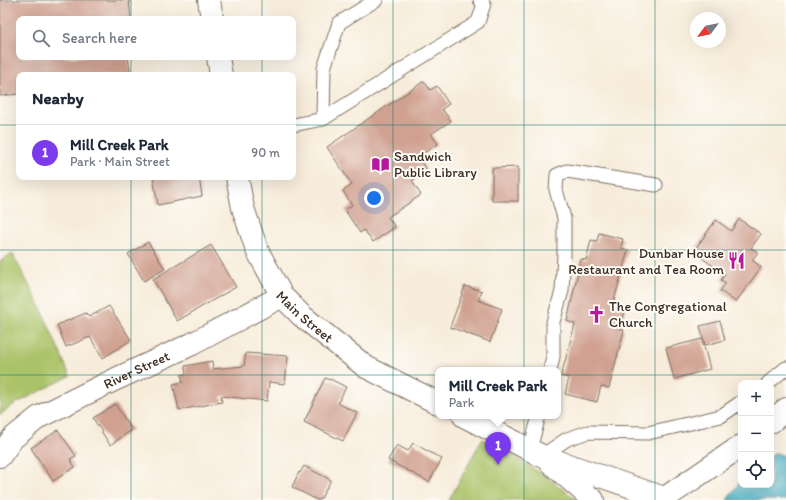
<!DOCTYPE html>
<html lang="en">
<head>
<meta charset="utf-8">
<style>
  body { margin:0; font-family:Itim,sans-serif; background:#f6f6f7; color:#1f2937 }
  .controls { position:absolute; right:12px; bottom:12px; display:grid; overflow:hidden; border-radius:8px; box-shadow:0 4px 16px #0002 }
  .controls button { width:36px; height:36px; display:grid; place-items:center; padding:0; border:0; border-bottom:1px solid #e0e1e3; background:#fff; color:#1f2937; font:20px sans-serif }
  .compass { position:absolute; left:690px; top:12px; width:36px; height:36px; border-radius:50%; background:#fff; box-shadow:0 4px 16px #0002; rotate:238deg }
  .you { position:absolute; left:374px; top:198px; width:14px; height:14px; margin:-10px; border:3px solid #fff; border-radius:50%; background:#1a73e8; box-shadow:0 0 0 6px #1a73e833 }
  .badge { display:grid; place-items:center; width:26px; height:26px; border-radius:50%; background:#7c3aed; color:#fff; font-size:13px; font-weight:700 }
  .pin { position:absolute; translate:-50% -33px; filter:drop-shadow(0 1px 2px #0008) }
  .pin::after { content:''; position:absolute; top:21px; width:14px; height:12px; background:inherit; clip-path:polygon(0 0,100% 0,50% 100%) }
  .popup { position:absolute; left:435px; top:367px; width:126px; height:52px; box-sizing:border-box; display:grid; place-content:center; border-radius:8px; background:#fff; filter:drop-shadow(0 1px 3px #0005); font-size:13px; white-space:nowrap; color:#747a83 }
  .popup b { font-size:15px; color:#1f2937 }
  .popup::after { content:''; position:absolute; left:50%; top:100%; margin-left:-8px; border:8px solid transparent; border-top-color:#fff }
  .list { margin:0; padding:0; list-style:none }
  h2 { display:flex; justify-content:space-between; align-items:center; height:52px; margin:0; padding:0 16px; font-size:17px }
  h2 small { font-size:13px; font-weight:400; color:#747a83 }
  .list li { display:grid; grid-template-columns:26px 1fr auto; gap:12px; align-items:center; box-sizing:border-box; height:56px; padding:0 16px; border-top:1px solid #e0e1e3 }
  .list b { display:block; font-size:15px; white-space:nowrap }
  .list p { margin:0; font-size:13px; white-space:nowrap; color:#747a83 }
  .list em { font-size:13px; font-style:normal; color:#747a83 }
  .icon { flex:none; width:22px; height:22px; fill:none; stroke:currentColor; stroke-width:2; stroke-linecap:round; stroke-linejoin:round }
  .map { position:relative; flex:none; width:786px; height:500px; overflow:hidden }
  .search { position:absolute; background:#fff; box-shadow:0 4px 16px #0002; left:16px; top:16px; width:280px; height:44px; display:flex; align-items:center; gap:10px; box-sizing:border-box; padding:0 14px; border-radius:8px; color:#747a83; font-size:15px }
  .panel { position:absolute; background:#fff; box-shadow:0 4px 16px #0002; left:16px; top:72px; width:280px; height:108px; border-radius:8px }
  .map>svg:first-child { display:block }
</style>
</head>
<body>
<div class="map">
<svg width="786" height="500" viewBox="0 0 786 500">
  <rect width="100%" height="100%" fill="#fdfcf7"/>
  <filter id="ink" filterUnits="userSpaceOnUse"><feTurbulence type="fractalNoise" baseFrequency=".025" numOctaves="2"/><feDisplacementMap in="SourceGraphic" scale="8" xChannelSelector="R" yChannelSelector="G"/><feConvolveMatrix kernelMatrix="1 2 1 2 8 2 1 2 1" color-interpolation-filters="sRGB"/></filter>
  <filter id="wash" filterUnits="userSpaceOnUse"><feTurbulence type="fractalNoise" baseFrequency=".012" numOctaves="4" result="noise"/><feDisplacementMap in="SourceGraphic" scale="16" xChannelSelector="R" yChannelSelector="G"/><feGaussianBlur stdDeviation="0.9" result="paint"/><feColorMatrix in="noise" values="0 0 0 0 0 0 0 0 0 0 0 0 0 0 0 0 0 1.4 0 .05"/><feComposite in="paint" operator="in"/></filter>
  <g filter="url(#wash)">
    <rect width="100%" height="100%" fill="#f7ecda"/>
    <g fill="#aac267" stroke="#727642">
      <path d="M12 253 41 308 70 376 13 405 0 415V262Z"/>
      <path d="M482 439 510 454 545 476 577 500H449Z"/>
    </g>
    <path fill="#43adc2" stroke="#3f6c70" d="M775 453 786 456V500H727L741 480V485H771V456Z"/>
    <g id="blocks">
      <g fill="#d0a191">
        <path d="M0 0H129L131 19H19V57H128L131 75H19V94L0 96Z"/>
        <path d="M424 81 430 90 437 86 449 104 442 109 451 121 431 134 438 144 418 157 427 171 412 181 421 195 388 217 395 227 373 242 364 230 360 233 345 210 352 205 343 191 352 185 327 147Z"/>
        <path d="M518 167V201H492V168Z"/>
        <path d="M153 177H199L202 196 158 205Z"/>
        <path d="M739 219 761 234 751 248 758 252 752 260 761 267 736 302 720 291 726 283 721 280 725 274 693 252 716 220 731 231Z"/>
        <path d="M599 233 623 239 621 248 628 250 613 304 626 307 620 329 624 330 609 388 601 386 597 402 565 394 569 378 561 376 575 324 567 321 581 259 586 260 591 240 597 241Z"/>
        <path d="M148 242 165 269 144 281 128 254Z"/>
        <path d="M211 245 236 287 177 321 153 279Z"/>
        <path d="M465 286 482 291 478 300 502 309 490 342 450 327Z"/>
        <path d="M109 306 131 340 103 358 90 337 66 347 57 325 86 313 89 317Z"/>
        <path d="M720 321 725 340 705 345 700 326Z"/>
        <path d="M702 339 710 369 674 379 666 348Z"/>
        <path d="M246 353 288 356 285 384 269 382 267 401 221 396 222 402 179 410 173 384 183 382 181 375 186 374 185 366 212 361 213 369 244 366Z"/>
        <path d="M325 378 330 380V379L346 387 338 403 357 413 343 441 304 422Z"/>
        <path d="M115 404 132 430 110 445 93 418Z"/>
        <path d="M58 430 76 456 70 459 75 467 53 481 31 448Z"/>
        <path d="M413 443 442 459 429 482 388 460 397 445 408 451Z"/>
        <path d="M304 466 331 480 320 500H317L292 487 299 472 300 473Z"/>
      </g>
    </g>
  </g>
  <g filter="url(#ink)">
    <use href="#blocks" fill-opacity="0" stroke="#7d6e60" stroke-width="1"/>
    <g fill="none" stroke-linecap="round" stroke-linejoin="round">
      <defs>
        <g id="lane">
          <path d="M323 119 324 68 339 23 376 0"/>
          <path d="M293 125 323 119 478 22 484 4 480 0"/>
          <path d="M550 370 553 357V322L562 291 564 254V218L556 190 557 175 567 171 656 185"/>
          <path d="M768 383 786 368"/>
          <path d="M530 449 539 416"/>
          <path d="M542 456 567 439 588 432 648 433 721 416 741 402"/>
        </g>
        <g id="street">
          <path d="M209 0 212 19"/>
          <path d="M218 57 221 75"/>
          <path id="s1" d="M237 177 243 208 257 250 282 296 302 316 366 367 438 403"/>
          <path d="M464 416 542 456 664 498"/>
          <path id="s2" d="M0 456 13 438 39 417 116 379 192 344 282 296"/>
          <path d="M551 463 593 500"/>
        </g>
        <g id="secondary">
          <path d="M771 422 786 409"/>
          <path d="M662 500 741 446"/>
        </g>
      </defs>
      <use href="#lane" stroke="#7d6e60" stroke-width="15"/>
      <use href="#street" stroke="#7d6e60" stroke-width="24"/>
      <use href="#secondary" stroke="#7d6e60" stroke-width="24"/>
      <use href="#lane" stroke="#fff" stroke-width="13"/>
      <use href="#street" stroke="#fff" stroke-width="22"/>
      <use href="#secondary" stroke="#fff" stroke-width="22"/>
    </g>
  </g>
  <path fill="none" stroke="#0f766e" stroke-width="1" stroke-opacity="0.55" d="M131 0V19M262 0V19M393 0V500M524 0V500M655 0V500M131 57V75M262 57V75M0 125H19M293 125H786M131 177V500M262 177V500M0 250H786M0 375H786"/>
  <defs>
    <symbol id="library-bare" viewBox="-9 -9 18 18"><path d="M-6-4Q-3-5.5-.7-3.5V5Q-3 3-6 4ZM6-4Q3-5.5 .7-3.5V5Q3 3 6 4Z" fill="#b5179e" stroke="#fdfcf7" stroke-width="2.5" paint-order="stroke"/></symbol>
    <symbol id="restaurant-bare" viewBox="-9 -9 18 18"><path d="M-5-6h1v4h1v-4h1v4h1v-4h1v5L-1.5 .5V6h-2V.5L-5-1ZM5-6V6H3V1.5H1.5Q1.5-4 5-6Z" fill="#b5179e" stroke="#fdfcf7" stroke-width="2.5" paint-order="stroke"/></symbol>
    <symbol id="church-bare" viewBox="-9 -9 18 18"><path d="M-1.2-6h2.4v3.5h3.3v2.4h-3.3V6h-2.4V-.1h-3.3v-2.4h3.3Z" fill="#b5179e" stroke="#fdfcf7" stroke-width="2.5" paint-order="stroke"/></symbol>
  </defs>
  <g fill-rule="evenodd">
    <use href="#library-bare" x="368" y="152" width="25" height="25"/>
    <use href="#restaurant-bare" x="724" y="248" width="25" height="25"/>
    <use href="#church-bare" x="584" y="302" width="25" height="25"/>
  </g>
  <g text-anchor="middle" stroke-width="4" stroke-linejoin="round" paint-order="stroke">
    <g font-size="14" fill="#3b2a1e" stroke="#fdfcf7" text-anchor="start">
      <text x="394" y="161">Sandwich<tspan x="394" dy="16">Public Library</tspan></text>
      <text x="724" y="258" text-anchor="end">Dunbar House<tspan x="724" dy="16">Restaurant and Tea Room</tspan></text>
      <text x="609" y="311">The Congregational<tspan x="609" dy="16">Church</tspan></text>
    </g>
    <g font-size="14" fill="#3b2a1e" stroke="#fdfcf7">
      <text dy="5" stroke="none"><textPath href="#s1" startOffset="159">Main Street</textPath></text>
      <text dy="5" stroke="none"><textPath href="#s2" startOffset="164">River Street</textPath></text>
    </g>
  </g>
</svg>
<div class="controls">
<button>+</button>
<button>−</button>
<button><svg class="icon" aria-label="locate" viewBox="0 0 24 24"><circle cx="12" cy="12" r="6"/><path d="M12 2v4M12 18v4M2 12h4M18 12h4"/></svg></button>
</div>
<svg class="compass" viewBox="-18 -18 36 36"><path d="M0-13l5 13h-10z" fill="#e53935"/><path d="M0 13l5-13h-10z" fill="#747a83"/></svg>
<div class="you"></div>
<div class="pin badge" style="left:498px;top:465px">1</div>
<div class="popup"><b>Mill Creek Park</b>Park</div>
<div class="search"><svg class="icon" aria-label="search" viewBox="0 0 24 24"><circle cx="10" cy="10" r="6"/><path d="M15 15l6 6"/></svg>Search here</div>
<section class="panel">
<h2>Nearby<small></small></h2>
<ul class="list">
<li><span class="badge">1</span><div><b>Mill Creek Park</b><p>Park · Main Street</p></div><em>90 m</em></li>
</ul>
</section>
</div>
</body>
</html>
